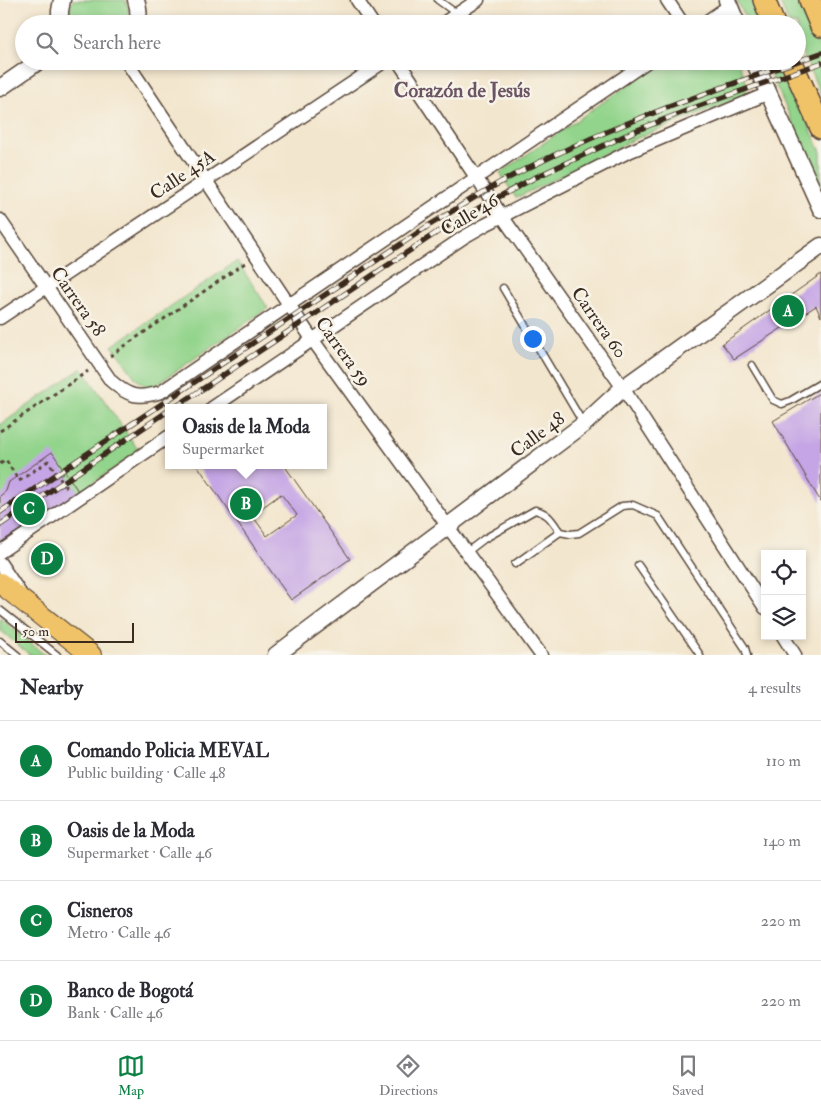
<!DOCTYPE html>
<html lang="en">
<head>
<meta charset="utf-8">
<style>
  body { margin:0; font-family:"IM FELL Double Pica",serif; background:#f7f7f7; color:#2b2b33 }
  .controls { position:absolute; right:15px; bottom:15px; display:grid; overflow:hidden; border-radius:0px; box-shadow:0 2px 8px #0003 }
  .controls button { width:45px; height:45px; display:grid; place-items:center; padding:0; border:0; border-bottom:1px solid #e1e1e2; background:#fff; color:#2b2b33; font:25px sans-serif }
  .scale { position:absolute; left:15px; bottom:12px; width:119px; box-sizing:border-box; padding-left:5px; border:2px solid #3b2a1e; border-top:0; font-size:14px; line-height:18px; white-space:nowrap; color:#3b2a1e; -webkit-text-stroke:4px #f7f3e8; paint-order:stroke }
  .you { position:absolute; left:532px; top:338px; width:18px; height:18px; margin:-12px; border:4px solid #fff; border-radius:50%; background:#1a73e8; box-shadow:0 0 0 8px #1a73e833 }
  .badge { display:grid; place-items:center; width:32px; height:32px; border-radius:50%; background:#0b8043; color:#fff; font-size:16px; font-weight:700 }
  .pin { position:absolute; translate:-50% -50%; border:2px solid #fff; box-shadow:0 1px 5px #0006 }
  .popup { position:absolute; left:165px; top:404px; width:162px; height:65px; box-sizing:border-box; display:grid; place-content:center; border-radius:0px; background:#fff; filter:drop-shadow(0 1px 4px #0005); font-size:16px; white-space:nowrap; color:#7c7c81 }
  .popup b { font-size:19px; color:#2b2b33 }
  .popup::after { content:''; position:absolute; left:50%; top:100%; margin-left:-10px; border:10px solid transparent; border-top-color:#fff }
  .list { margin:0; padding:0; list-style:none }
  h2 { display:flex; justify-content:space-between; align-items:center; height:65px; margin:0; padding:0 20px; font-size:21px }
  h2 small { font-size:16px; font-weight:400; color:#7c7c81 }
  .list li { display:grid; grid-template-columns:32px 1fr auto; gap:15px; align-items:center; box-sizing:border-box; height:80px; padding:0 20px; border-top:1px solid #e1e1e2 }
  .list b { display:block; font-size:19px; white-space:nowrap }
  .list p { margin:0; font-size:16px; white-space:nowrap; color:#7c7c81 }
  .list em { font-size:16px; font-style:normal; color:#7c7c81 }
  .icon { flex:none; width:28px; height:28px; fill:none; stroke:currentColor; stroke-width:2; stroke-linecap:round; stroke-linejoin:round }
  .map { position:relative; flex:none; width:821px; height:655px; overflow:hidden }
  .search { position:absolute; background:#fff; box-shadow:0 2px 8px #0003; left:15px; right:15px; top:15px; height:55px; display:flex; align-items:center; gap:12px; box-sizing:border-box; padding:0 18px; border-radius:28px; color:#7c7c81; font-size:19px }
  .sheet { height:385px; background:#fff }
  nav { display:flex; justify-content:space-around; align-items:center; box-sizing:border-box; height:70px; border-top:1px solid #e1e1e2; background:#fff; font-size:14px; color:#7c7c81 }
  nav a { display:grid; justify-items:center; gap:2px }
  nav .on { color:#0b8043 }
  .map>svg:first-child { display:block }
</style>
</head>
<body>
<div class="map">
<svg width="821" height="655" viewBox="0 0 821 655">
  <rect width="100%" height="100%" fill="#f7f3e8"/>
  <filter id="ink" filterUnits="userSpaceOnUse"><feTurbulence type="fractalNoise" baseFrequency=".02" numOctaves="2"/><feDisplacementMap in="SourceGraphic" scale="10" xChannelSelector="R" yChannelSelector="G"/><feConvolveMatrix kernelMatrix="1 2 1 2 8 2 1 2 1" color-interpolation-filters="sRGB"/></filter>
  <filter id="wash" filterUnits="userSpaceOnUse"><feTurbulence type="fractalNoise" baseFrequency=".0096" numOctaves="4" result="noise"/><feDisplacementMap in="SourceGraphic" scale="20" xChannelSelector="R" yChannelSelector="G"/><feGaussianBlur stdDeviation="1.12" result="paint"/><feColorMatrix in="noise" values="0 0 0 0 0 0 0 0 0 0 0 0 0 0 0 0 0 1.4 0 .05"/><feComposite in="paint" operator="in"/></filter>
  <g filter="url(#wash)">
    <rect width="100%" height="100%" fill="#f3e6ce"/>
    <g fill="#92d48b" stroke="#667f54">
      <path d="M73 0H125C129 7 129 16 128 24H70C67 16 70 7 73 0Z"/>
      <path d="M737 0H751L762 24H748Z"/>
      <path d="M779 0H799L821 51V95L797 41V24H789Z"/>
      <path d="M663 61H738L748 87 745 88 748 94 635 139 516 198 500 173Z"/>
      <path d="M765 61H779L821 152V186Z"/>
      <path d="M237 261 268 308 156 385 146 386 137 380 112 346Z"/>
      <path d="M82 368 139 451 9 541 0 529V425Z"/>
      <path d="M0 618 45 655H30L0 630Z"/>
    </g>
    <g id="blocks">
      <g fill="#c5a5e5" fill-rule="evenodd">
        <path d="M821 274V317L816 306 734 359 722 344Z"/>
        <path d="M821 392V502L773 421Z"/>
        <path d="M52 452 80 494 37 524 30 523 0 543V496L6 491 9 482Z"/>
        <path d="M197 465H284L350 559 291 600ZM281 494 297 515 267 536 252 515Z"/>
      </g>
    </g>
  </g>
  <g filter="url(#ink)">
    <use href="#blocks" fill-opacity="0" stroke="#574638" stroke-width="1"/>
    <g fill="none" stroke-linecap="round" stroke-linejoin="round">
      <defs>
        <g id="service">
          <path d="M438 0 457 14"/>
          <path d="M503 288 583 423"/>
          <path d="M752 365 773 400 782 404 790 401 821 383"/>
          <path d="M467 552 484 539 535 510C549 513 552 521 560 532L570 534 579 533 622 506 633 505 658 516 745 648 747 655"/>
          <path d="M515 564 560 532"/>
          <path d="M638 565 700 655"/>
          <path d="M0 610 57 655"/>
          <path d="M0 641 17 655"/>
        </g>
        <g id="minor">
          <path d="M357 0 373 24"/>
          <path d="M667 0 683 24"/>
          <path d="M442 24 478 0"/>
          <path d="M703 24 729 6"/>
          <path d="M126 61 312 339 541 655"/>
          <path d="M398 61 502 216 623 388 765 608"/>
          <path d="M0 220 111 381C129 397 138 399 161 392L648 61"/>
          <path d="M0 318 385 61"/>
          <path d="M212 408 464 237 485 225 626 153 769 93"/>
          <path d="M0 552 168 437"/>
          <path d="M0 563 20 593"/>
          <path d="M783 636 795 655"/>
        </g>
        <g id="tertiary">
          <path d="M136 0C139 8 139 15 138 24"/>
          <path d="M727 0 737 24"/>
          <path d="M60 24V11L62 0"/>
          <path d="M754 61 821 209"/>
          <path d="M0 88 39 61"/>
          <path d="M276 655 584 424 623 388 821 246"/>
        </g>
        <path id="primary" d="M0 583 91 655"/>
        <g id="trunk">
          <path d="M764 0 774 24"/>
          <path d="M810 0 821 26"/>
          <path d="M791 61 821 128"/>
        </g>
      </defs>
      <use href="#service" stroke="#574638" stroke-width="9"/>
      <use href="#minor" stroke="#574638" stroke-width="15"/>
      <use href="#tertiary" stroke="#574638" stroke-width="19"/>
      <use href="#primary" stroke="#574638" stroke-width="22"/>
      <use href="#trunk" stroke="#574638" stroke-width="24"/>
      <g stroke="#574638" stroke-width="3" stroke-dasharray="4 4" stroke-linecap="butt">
        <path d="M110 356 245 263"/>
        <path d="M0 431 88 371"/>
        <path d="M0 464 6 460 19 481 48 461 67 489"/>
      </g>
      <use href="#service" stroke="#fff" stroke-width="6"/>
      <use href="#minor" stroke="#fff" stroke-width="12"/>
      <use href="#tertiary" stroke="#fff" stroke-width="16"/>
      <use href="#primary" stroke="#f1c369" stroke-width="20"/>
      <use href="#trunk" stroke="#f1c369" stroke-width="21"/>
      <defs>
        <g id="rail">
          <path d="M174 408 436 233 482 206 534 178 635 131 696 107 821 63"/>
          <path d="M0 512 428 226C463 205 497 182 534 165 626 119 724 87 821 53"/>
          <path d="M0 525 168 411"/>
        </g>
      </defs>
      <use href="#rail" stroke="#3b2a1e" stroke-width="5.5"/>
      <use href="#rail" stroke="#f7f3e8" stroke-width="4" stroke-dasharray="11" stroke-linecap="butt"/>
    </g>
  </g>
  <g text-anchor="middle" stroke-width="5" stroke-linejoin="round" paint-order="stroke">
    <g font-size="19" fill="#3b2a1e" stroke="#f7f3e8">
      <text transform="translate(182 174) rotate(-34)" y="7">Calle 45A</text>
      <text transform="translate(469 214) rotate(-31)" y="7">Calle 46</text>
      <text transform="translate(79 301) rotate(55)" y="7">Carrera 58</text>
      <text transform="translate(600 322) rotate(55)" y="7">Carrera 60</text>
      <text transform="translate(344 351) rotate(54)" y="7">Carrera 59</text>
      <text transform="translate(537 434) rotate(-37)" y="7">Calle 48</text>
    </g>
    <g font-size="20" font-weight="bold" fill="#6b5564" stroke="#f7f3e8">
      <text x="462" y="97">Corazón de Jesús</text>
    </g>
  </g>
</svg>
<div class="controls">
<button><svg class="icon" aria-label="locate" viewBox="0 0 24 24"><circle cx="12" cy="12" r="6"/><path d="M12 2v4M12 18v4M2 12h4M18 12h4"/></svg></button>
<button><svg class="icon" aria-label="layers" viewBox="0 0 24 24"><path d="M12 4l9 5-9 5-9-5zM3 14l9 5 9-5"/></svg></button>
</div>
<div class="scale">50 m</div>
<div class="you"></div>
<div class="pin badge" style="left:788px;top:311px">A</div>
<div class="pin badge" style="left:246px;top:504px">B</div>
<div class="popup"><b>Oasis de la Moda</b>Supermarket</div>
<div class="pin badge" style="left:29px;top:509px">C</div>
<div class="pin badge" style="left:47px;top:559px">D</div>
<div class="search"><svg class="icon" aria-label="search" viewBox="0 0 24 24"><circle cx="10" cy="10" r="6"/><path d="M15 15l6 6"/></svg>Search here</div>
</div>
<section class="sheet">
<h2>Nearby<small>4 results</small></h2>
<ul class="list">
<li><span class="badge">A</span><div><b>Comando Policia MEVAL</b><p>Public building · Calle 48</p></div><em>110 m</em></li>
<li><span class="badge">B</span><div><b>Oasis de la Moda</b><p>Supermarket · Calle 46</p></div><em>140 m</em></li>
<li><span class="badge">C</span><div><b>Cisneros</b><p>Metro · Calle 46</p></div><em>220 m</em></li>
<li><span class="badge">D</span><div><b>Banco de Bogotá</b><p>Bank · Calle 46</p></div><em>220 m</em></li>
</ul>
</section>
<nav>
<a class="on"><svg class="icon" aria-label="map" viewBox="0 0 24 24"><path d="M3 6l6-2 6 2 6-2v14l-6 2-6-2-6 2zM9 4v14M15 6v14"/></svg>Map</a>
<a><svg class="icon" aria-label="directions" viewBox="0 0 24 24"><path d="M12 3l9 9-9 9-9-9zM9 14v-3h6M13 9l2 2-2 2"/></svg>Directions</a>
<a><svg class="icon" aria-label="saved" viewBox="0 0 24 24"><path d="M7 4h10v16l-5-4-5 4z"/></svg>Saved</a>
</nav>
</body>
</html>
